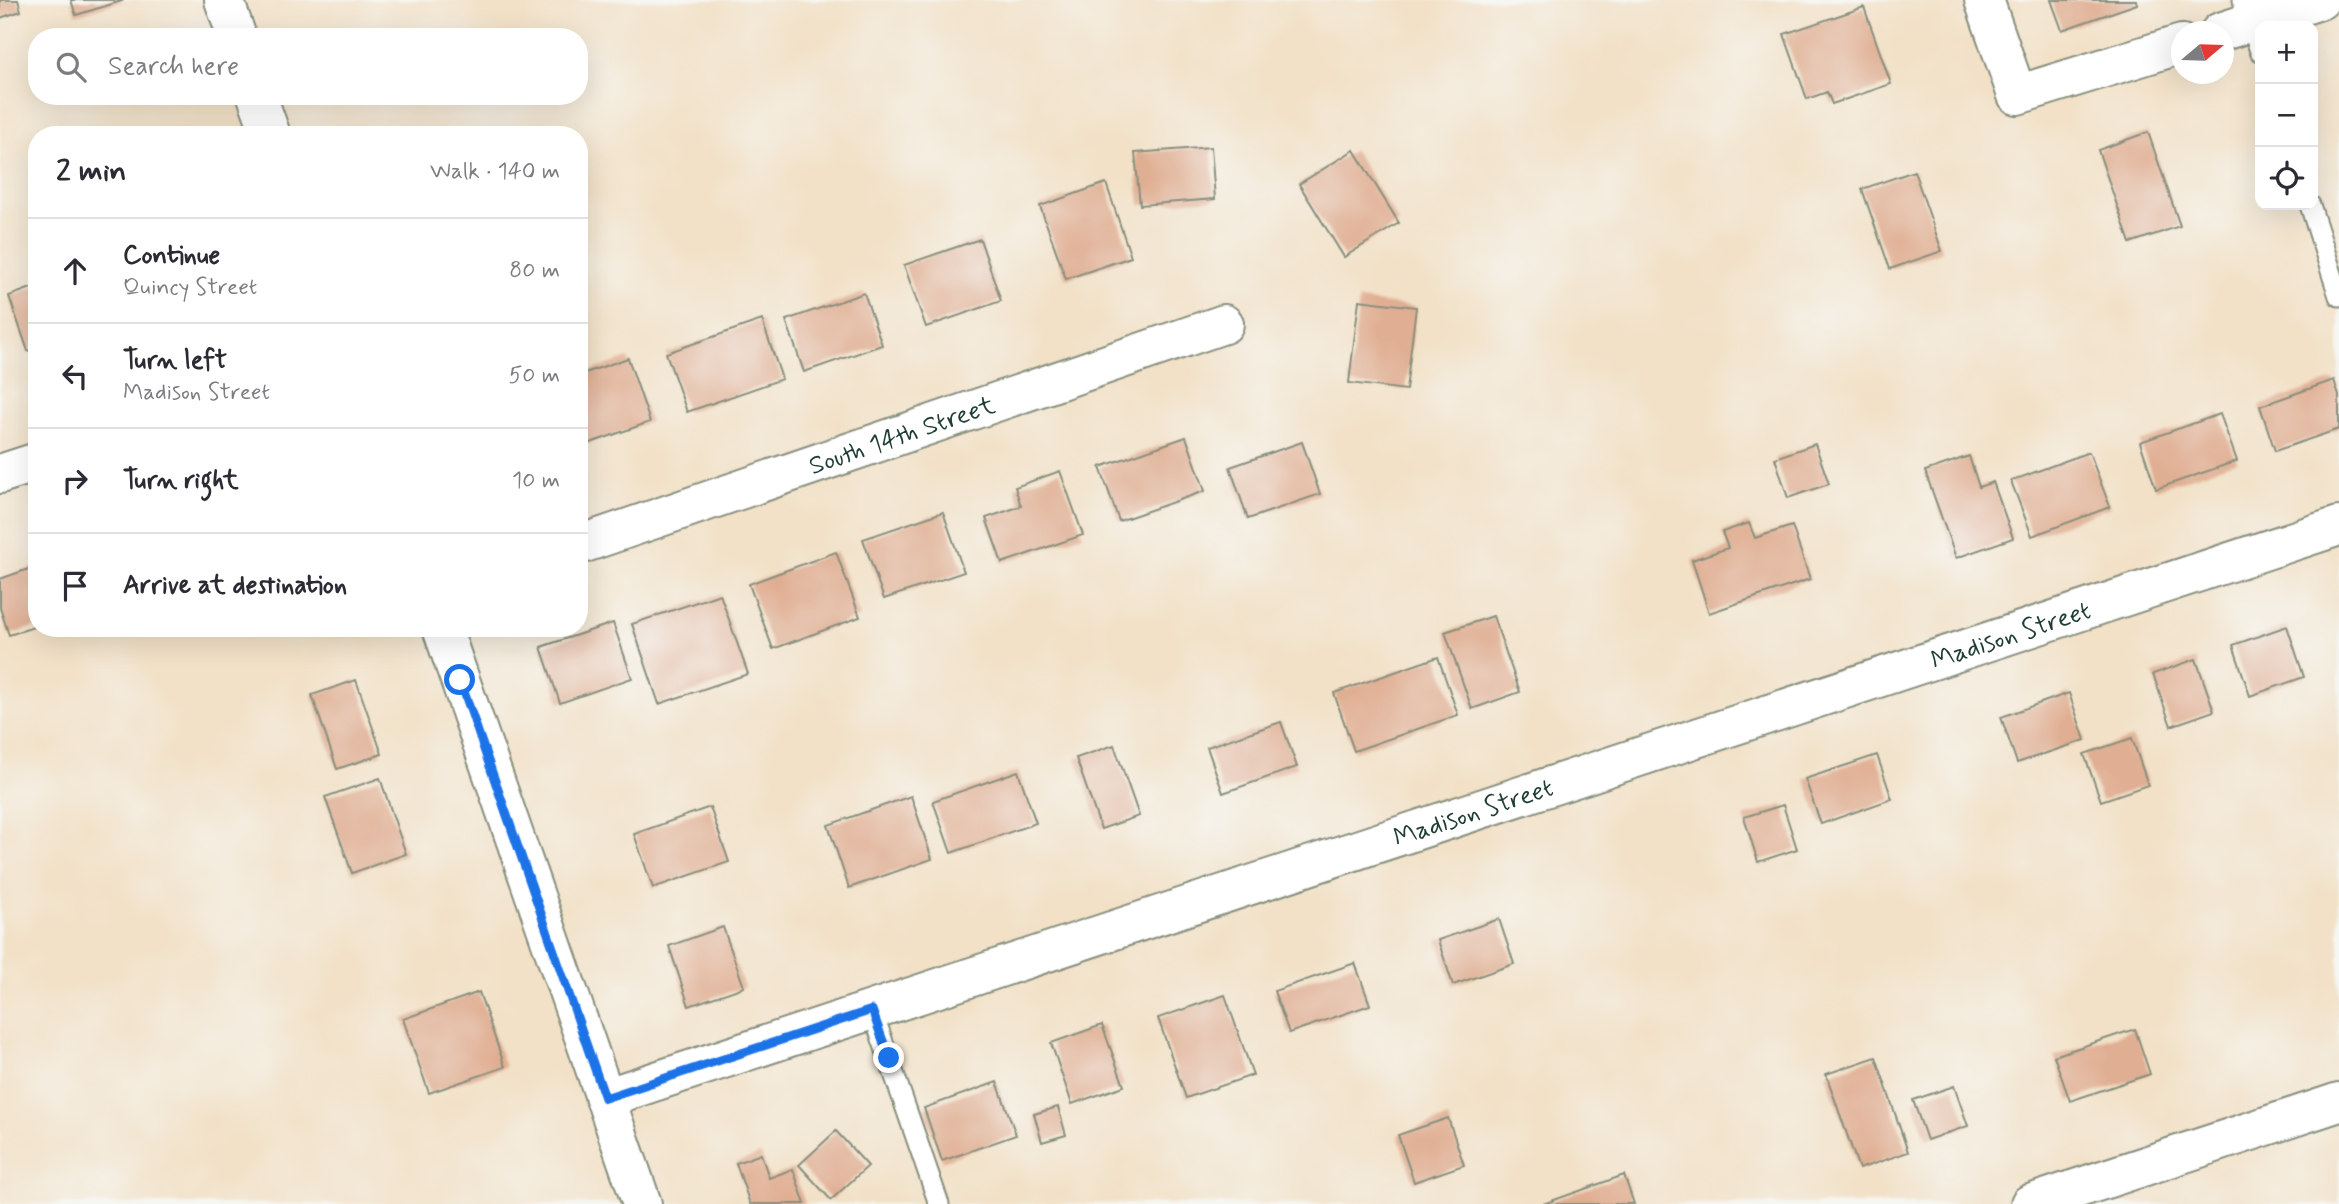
<!DOCTYPE html>
<html lang="en">
<head>
<meta charset="utf-8">
<style>
  body { margin:0; font-family:Mynerve,sans-serif; background:#f7f7f7; color:#2b2b33 }
  .controls { position:absolute; right:21px; top:21px; display:grid; overflow:hidden; border-radius:14px; box-shadow:0 7px 28px #0002 }
  .controls button { width:63px; height:63px; display:grid; place-items:center; padding:0; border:0; border-bottom:2px solid #e1e1e2; background:#fff; color:#2b2b33; font:35px sans-serif }
  .compass { position:absolute; left:2171px; top:21px; width:63px; height:63px; border-radius:50%; background:#fff; box-shadow:0 7px 28px #0002; rotate:71deg }
  .stop { position:absolute; width:21px; height:21px; margin:-16px; border:5px solid #1a73e8; border-radius:50%; background:#fff }
  .stop.end { background:#1a73e8; border-color:#fff; box-shadow:0 2px 7px #0008 }
  .list { margin:0; padding:0; list-style:none }
  h2 { display:flex; justify-content:space-between; align-items:center; height:91px; margin:0; padding:0 28px; font-size:30px }
  h2 small { font-size:23px; font-weight:400; color:#7c7c81 }
  .list li { display:grid; grid-template-columns:46px 1fr auto; gap:21px; align-items:center; box-sizing:border-box; height:105px; padding:0 28px; border-top:2px solid #e1e1e2 }
  .list b { display:block; font-size:26px; white-space:nowrap }
  .list p { margin:0; font-size:23px; white-space:nowrap; color:#7c7c81 }
  .list em { font-size:23px; font-style:normal; color:#7c7c81 }
  .icon { flex:none; width:38px; height:38px; fill:none; stroke:currentColor; stroke-width:2; stroke-linecap:round; stroke-linejoin:round }
  .map { position:relative; flex:none; width:2339px; height:1204px; overflow:hidden }
  .search { position:absolute; background:#fff; box-shadow:0 7px 28px #0002; left:28px; top:28px; width:560px; height:77px; display:flex; align-items:center; gap:18px; box-sizing:border-box; padding:0 24px; border-radius:28px; color:#7c7c81; font-size:26px }
  .panel { position:absolute; background:#fff; box-shadow:0 7px 28px #0002; left:28px; top:126px; width:560px; height:511px; border-radius:28px }
  .map>svg:first-child { display:block }
</style>
</head>
<body>
<div class="map">
<svg width="2339" height="1204" viewBox="0 0 2339 1204">
  <rect width="100%" height="100%" fill="#f6f6f2"/>
  <filter id="ink" filterUnits="userSpaceOnUse"><feTurbulence type="fractalNoise" baseFrequency=".0143" numOctaves="2"/><feDisplacementMap in="SourceGraphic" scale="14" xChannelSelector="R" yChannelSelector="G"/><feConvolveMatrix kernelMatrix="1 2 1 2 8 2 1 2 1" color-interpolation-filters="sRGB"/></filter>
  <filter id="wash" filterUnits="userSpaceOnUse"><feTurbulence type="fractalNoise" baseFrequency=".00686" numOctaves="4" result="noise"/><feDisplacementMap in="SourceGraphic" scale="28" xChannelSelector="R" yChannelSelector="G"/><feGaussianBlur stdDeviation="1.57" result="paint"/><feColorMatrix in="noise" values="0 0 0 0 0 0 0 0 0 0 0 0 0 0 0 0 0 1.4 0 .05"/><feComposite in="paint" operator="in"/></filter>
  <g filter="url(#wash)">
    <rect width="100%" height="100%" fill="#f2e1c7"/>
    <g id="blocks">
      <g fill="#e0ae92">
        <path d="M0 0H18L21 11 0 18Z"/>
        <path d="M71 0H121L122 1 76 15Z"/>
        <path d="M2051 0H2136L2137 4 2062 30Z"/>
        <path d="M1864 7 1891 84 1832 104 1827 92 1807 99 1784 34Z"/>
        <path d="M2148 132 2180 226 2130 243 2098 150Z"/>
        <path d="M1211 147 1215 199 1140 205 1135 153Z"/>
        <path d="M1354 150 1399 223 1344 257 1299 184Z"/>
        <path d="M1914 171 1942 251 1890 269 1862 189Z"/>
        <path d="M1106 183 1131 257 1066 279 1040 206Z"/>
        <path d="M980 239 1001 301 926 327 904 265Z"/>
        <path d="M37 286V348L28 351 9 296Z"/>
        <path d="M864 293 882 345 804 372 786 320Z"/>
        <path d="M1359 300 1416 307 1406 390 1349 383Z"/>
        <path d="M762 320 782 379 687 412 666 353Z"/>
        <path d="M628 358 650 422 579 447V375Z"/>
        <path d="M2334 380 2339 396V429L2275 451 2260 406Z"/>
        <path d="M2220 414 2237 461 2156 489 2140 442Z"/>
        <path d="M1186 437 1205 491 1119 521 1100 467Z"/>
        <path d="M1302 442 1320 494 1248 519 1230 467Z"/>
        <path d="M1815 444 1829 484 1788 498 1775 458Z"/>
        <path d="M2089 452 2110 507 2032 536 2011 481Z"/>
        <path d="M1969 456 1979 487 1993 482 2013 538 1956 558 1925 471Z"/>
        <path d="M1060 471 1083 535 1002 563 986 518 1021 506 1015 487Z"/>
        <path d="M943 512 964 572 884 599 863 539Z"/>
        <path d="M1749 523 1755 538 1792 526 1810 579 1709 613 1692 560 1728 548 1722 532Z"/>
        <path d="M836 552 860 617 773 649 749 584Z"/>
        <path d="M37 566V626L9 635 0 608V579Z"/>
        <path d="M720 594 748 674 659 704 632 624Z"/>
        <path d="M1493 616 1520 692 1472 709 1445 632Z"/>
        <path d="M613 623 632 678 560 703 541 647Z"/>
        <path d="M2287 626 2304 677 2250 696 2233 645Z"/>
        <path d="M1438 657 1458 715 1354 751 1334 693Z"/>
        <path d="M2196 659 2214 711 2171 726 2153 674Z"/>
        <path d="M356 680 382 754 337 769 312 695Z"/>
        <path d="M2069 693 2085 740 2017 763 2001 717Z"/>
        <path d="M1281 722 1297 767 1223 793 1207 747Z"/>
        <path d="M2132 738 2148 785 2101 801 2084 754Z"/>
        <path d="M1114 745 1139 816 1101 829 1076 758Z"/>
        <path d="M1877 755 1892 799 1821 824 1805 779Z"/>
        <path d="M1018 771 1036 823 951 853 933 801Z"/>
        <path d="M380 778 406 854 352 873 325 797Z"/>
        <path d="M911 796 932 859 849 888 828 825Z"/>
        <path d="M1783 805 1797 849 1758 862 1744 817Z"/>
        <path d="M710 807 729 862 653 888 634 834Z"/>
        <path d="M1499 919 1514 964 1453 985 1438 940Z"/>
        <path d="M723 927 744 987 689 1006 669 946Z"/>
        <path d="M1355 963 1370 1005 1289 1033 1274 991Z"/>
        <path d="M479 992 505 1067 429 1093 403 1019Z"/>
        <path d="M1225 995 1253 1075 1186 1098 1158 1018Z"/>
        <path d="M1102 1025 1124 1086 1072 1104 1051 1043Z"/>
        <path d="M2135 1029 2150 1074 2070 1101 2054 1056Z"/>
        <path d="M1876 1057 1908 1152 1859 1169 1826 1074Z"/>
        <path d="M997 1082 1016 1135 942 1161 924 1108Z"/>
        <path d="M1954 1086 1968 1126 1927 1140 1913 1100Z"/>
        <path d="M1058 1107 1066 1135 1042 1142 1034 1114Z"/>
        <path d="M1448 1118 1464 1165 1414 1182 1398 1135Z"/>
        <path d="M836 1131 868 1166 831 1200 799 1165Z"/>
        <path d="M761 1154 769 1178 793 1169 805 1204H750L736 1163Z"/>
        <path d="M1624 1175 1634 1204H1543Z"/>
      </g>
    </g>
  </g>
  <g filter="url(#ink)">
    <use href="#blocks" fill-opacity="0" stroke="#888f7e" stroke-width="2"/>
    <g fill="none" stroke-linecap="round" stroke-linejoin="round">
      <defs>
        <g id="service">
          <path d="M2243 0 2260 51"/>
          <path d="M2310 205 2339 296"/>
          <path d="M872 1010 939 1204"/>
        </g>
        <g id="minor">
          <path d="M224 0 237 37"/>
          <path d="M1984 0 2017 95 2182 44"/>
          <path d="M2220 32 2320 0"/>
          <path d="M257 96 271 135"/>
          <path d="M0 474 37 462"/>
          <path id="s1" d="M579 545 1224 324"/>
          <path d="M442 628 642 1204"/>
          <path id="s2" d="M605 1098 2339 526"/>
          <path d="M2030 1204 2339 1102"/>
        </g>
      </defs>
      <use href="#service" stroke="#888f7e" stroke-width="23"/>
      <use href="#minor" stroke="#888f7e" stroke-width="42"/>
      <use href="#service" stroke="#fff" stroke-width="19"/>
      <use href="#minor" stroke="#fff" stroke-width="38"/>
    </g>
  </g>
  <g fill="none" stroke-linecap="round" stroke-linejoin="round" filter="url(#ink)">
    <path stroke="#1a73e8" stroke-width="9" d="M460 680 605 1098 872 1010 889 1058"/>
  </g>
  <g text-anchor="middle" stroke-width="5" stroke-linejoin="round" paint-order="stroke">
    <g font-size="26" fill="#1f3d34" stroke="#f6f6f2">
      <text dy="9" stroke="none"><textPath href="#s1" startOffset="341">South 14th Street</textPath></text>
      <text dy="9" stroke="none"><textPath href="#s2" startOffset="1480">Madison Street</textPath></text>
      <text dy="9" stroke="none"><textPath href="#s2" startOffset="914">Madison Street</textPath></text>
    </g>
  </g>
</svg>
<div class="controls">
<button>+</button>
<button>−</button>
<button><svg class="icon" aria-label="locate" viewBox="0 0 24 24"><circle cx="12" cy="12" r="6"/><path d="M12 2v4M12 18v4M2 12h4M18 12h4"/></svg></button>
</div>
<svg class="compass" viewBox="-18 -18 36 36"><path d="M0-13l5 13h-10z" fill="#e53935"/><path d="M0 13l5-13h-10z" fill="#7c7c81"/></svg>
<div class="stop" style="left:460px;top:680px"></div>
<div class="stop end" style="left:889px;top:1058px"></div>
<div class="search"><svg class="icon" aria-label="search" viewBox="0 0 24 24"><circle cx="10" cy="10" r="6"/><path d="M15 15l6 6"/></svg>Search here</div>
<section class="panel">
<h2>2 min<small>Walk · 140 m</small></h2>
<ul class="list">
<li><svg class="icon" aria-label="ahead" viewBox="0 0 24 24"><path d="M12 20V5M6 11l6-6 6 6"/></svg><div><b>Continue</b><p>Quincy Street</p></div><em>80 m</em></li>
<li><svg class="icon" aria-label="left" viewBox="0 0 24 24"><path d="M17 20v-9H6M10 6l-5 5 5 5"/></svg><div><b>Turn left</b><p>Madison Street</p></div><em>50 m</em></li>
<li><svg class="icon" aria-label="right" viewBox="0 0 24 24"><path d="M7 20v-9h11M14 6l5 5-5 5"/></svg><div><b>Turn right</b></div><em>10 m</em></li>
<li><svg class="icon" aria-label="arrive" viewBox="0 0 24 24"><path d="M6 21V4h12l-3 4 3 4H6"/></svg><div><b>Arrive at destination</b></div></li>
</ul>
</section>
</div>
</body>
</html>
